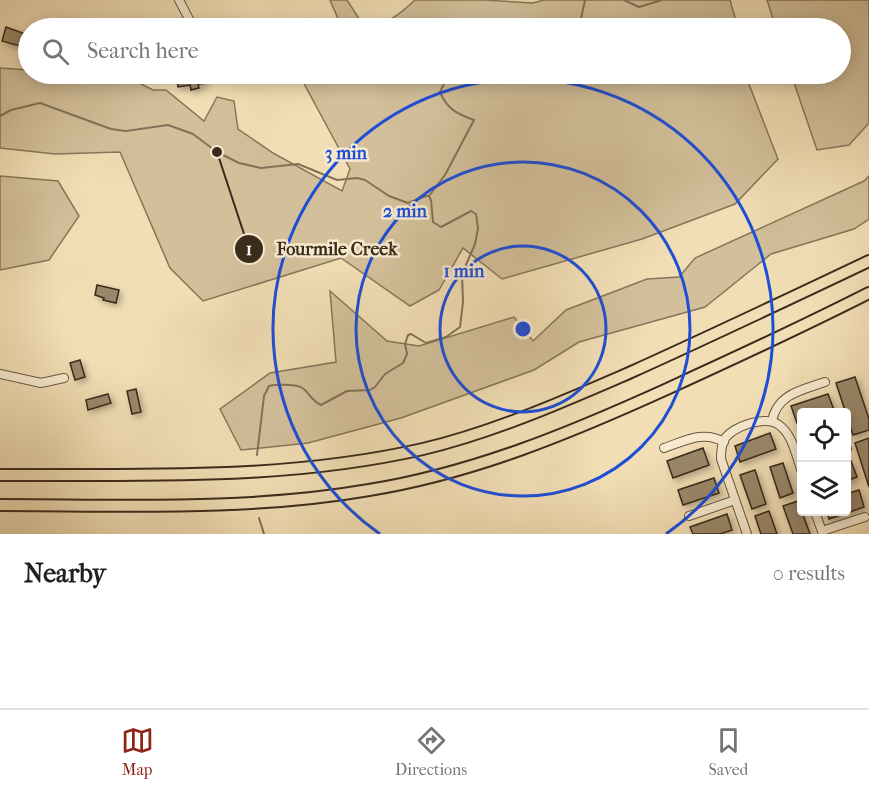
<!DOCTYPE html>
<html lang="en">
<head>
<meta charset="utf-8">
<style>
  body { margin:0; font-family:"IM FELL French Canon",serif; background:#f6f6f6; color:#202124 }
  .controls { position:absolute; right:18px; bottom:18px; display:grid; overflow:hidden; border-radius:6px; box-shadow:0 3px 15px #0003 }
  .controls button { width:54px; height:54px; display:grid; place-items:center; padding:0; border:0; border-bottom:2px solid #e0e0e0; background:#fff; color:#202124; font:30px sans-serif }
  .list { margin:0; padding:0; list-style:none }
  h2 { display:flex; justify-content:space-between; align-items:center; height:78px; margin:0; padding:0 24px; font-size:26px }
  h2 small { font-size:20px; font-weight:400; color:#757577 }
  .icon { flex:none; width:33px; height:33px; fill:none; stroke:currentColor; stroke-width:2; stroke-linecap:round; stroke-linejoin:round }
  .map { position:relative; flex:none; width:869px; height:534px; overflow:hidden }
  .search { position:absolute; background:#fff; box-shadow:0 3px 15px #0003; left:18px; right:18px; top:18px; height:66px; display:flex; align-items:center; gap:15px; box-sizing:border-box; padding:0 21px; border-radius:33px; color:#757577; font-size:22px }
  .sheet { height:174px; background:#fff }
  nav { display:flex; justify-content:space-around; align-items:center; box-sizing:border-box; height:84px; border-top:2px solid #e0e0e0; background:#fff; font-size:16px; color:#757577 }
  nav a { display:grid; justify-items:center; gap:3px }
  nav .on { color:#8f2418 }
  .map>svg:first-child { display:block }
</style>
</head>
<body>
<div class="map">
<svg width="869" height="534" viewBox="0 0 869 534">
  <defs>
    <filter id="shadow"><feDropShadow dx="3" dy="3" stdDeviation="3" flood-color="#0004"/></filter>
  </defs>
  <rect width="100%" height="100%" fill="#f2deb5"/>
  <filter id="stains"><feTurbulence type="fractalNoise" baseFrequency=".00333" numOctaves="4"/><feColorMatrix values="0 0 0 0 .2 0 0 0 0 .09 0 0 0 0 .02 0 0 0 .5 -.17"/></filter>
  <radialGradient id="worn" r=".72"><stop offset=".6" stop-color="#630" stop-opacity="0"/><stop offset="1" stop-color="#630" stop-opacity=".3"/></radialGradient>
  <g fill="#d3c09b" stroke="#86765b" stroke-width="1.5">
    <path d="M330 0H347L363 25C388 24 397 17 415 0H484L533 3 544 0H730L738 28H342Z"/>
    <path d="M767 0H869V123L849 145 817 150 791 74H840V28H776Z"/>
    <path d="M0 68 28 70V74H79L127 77 153 90H166L204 121 217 97 234 101 238 129 273 153 342 191 350 169 301 78 309 74H745L778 159 735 204 642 239 502 279 463 248 439 290 410 306 341 258 203 301 170 268 120 152 55 154 0 148Z"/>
    <path d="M0 176 58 181 79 216 49 260 0 270Z"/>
    <path d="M869 176V219L854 229 771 254 705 307 579 342 534 370 401 418 308 443 241 450 220 409 270 373 336 362 330 291 387 341 419 346 514 317 533 341 566 310 647 279 679 277 695 258 864 181Z"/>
  </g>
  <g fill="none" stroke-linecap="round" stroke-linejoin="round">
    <g stroke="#837258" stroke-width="2">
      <path d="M624 0 639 7 662 0"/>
      <path d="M579 28 585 0"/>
      <path d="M0 116 11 110 40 103 111 129 126 131 168 125 193 134 217 152 239 163 261 168 298 164 337 180 357 178 365 180 389 196 408 203 426 196H429L445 175 474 120C457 114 447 109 440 92L449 74"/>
      <path d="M257 455 264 396 269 386C277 384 281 385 289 385 310 385 305 397 321 405L347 391 370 390 375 387 385 374 403 363 407 354 405 344 408 335 411 334 426 343 446 337 460 327 463 302 462 274 475 244 478 228 476 214 471 211 441 227 433 222 431 200 429 196"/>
      <path d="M259 518 264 534"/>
    </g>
  </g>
  <g fill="#9a886b" stroke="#3a2b1b" stroke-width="1.5" filter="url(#shadow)">
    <path d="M299 19 311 20V22L317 23 316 28H298Z"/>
    <path d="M6 27 28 35V52H24V47L2 41Z"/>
    <path d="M183 74H204L206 83 198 84 199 88 191 90 190 85 178 87 176 75Z"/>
    <path d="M97 285 119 290 116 303 103 300 104 298 95 295Z"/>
    <path d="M80 360 85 377 75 380 70 363Z"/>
    <path d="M855 377 869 419V430L853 435 836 383Z"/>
    <path d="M136 389 141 412 132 414 127 391Z"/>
    <path d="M108 394 111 403 88 410 86 400Z"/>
    <path d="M828 394 834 410 827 412H802V421L797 423 791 406Z"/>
    <path d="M770 433 776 449 740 462 735 446Z"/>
    <path d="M869 438V487L855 443Z"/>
    <path d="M703 448 709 465 673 478 667 461Z"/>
    <path d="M851 461 857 477 846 481V463Z"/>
    <path d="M783 463 793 493 780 498 770 467Z"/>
    <path d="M755 470 766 504 752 509 740 475Z"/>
    <path d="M714 478 719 493 683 505 678 490Z"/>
    <path d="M859 490 864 507 829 519 827 512H846V494Z"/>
    <path d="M798 501 810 534H793L783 506Z"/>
    <path d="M769 511 777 534H761L755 516Z"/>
    <path d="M727 514 732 530 720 534H693L690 527Z"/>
  </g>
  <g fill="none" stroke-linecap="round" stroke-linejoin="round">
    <defs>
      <g id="minor">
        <path d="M179 0 191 23"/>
        <path d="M0 374 41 383 64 378"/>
        <path d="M772 421C777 394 802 390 825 382"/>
        <path d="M664 448C685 441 703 430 724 442"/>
        <path d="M846 449H847"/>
        <path d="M815 512 823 534"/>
        <path d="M689 516 735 500"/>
        <path d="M822 531 865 517"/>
        <path d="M747 534 721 459C721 452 721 446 724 440 732 426 766 415 779 425 793 435 796 456 802 472"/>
      </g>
      <g id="highway">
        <path d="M0 475C143 474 282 481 423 449 494 432 562 402 629 373 709 337 789 299 869 261"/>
        <path d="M0 505C123 505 248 511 369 490 474 473 570 433 667 389 735 358 802 327 869 293"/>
      </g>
    </defs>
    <use href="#minor" stroke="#685842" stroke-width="10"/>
    <use href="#highway" stroke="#3a2b1b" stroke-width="14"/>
    <use href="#minor" stroke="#f7eacf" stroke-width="8"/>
    <use href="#highway" stroke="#f2deb5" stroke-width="10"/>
  </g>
  <g fill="none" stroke="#1d4ed8" stroke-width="3">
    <circle cx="523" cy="329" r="83"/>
    <circle cx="523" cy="329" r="167"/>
    <path d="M380 534A250 250 0 1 1 666 534"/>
  </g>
  <circle cx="523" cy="329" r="9" fill="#1d4ed8" stroke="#f7eacf" stroke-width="3"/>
  <g font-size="18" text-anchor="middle" font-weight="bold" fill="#1d4ed8" stroke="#f7eacf" stroke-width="5" stroke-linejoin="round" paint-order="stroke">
    <text x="346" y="159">3 min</text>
    <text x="405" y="217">2 min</text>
    <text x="464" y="277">1 min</text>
  </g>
  <path fill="none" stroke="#3a2b1b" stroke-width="2" d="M217 152L249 249"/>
  <g fill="#3a2b1b" stroke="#f7eacf" stroke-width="2">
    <circle cx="217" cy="152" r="6"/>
    <circle cx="249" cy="249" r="15"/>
  </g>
  <g font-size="18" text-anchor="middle" font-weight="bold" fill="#fff">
    <text x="249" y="255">1</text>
  </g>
  <g font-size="18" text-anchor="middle" font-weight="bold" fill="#3a2b1b" stroke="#f7eacf" stroke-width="5" stroke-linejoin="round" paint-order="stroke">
    <text x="337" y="255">Fourmile Creek</text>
  </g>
  <rect width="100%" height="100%" filter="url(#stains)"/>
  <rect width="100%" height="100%" fill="url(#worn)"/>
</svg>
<div class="controls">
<button><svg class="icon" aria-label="locate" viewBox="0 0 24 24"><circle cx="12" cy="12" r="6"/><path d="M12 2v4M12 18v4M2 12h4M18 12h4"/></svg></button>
<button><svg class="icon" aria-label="layers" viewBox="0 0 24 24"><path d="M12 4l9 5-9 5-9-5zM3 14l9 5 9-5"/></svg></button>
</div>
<div class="search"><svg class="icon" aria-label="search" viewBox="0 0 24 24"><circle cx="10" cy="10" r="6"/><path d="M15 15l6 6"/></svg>Search here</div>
</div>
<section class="sheet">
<h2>Nearby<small>0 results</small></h2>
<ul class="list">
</ul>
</section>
<nav>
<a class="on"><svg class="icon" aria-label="map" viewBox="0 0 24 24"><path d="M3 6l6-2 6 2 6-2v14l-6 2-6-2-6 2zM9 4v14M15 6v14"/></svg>Map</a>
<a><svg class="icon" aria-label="directions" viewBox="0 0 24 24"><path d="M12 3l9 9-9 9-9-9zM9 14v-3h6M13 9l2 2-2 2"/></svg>Directions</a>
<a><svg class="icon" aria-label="saved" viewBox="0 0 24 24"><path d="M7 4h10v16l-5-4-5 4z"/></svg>Saved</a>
</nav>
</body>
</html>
